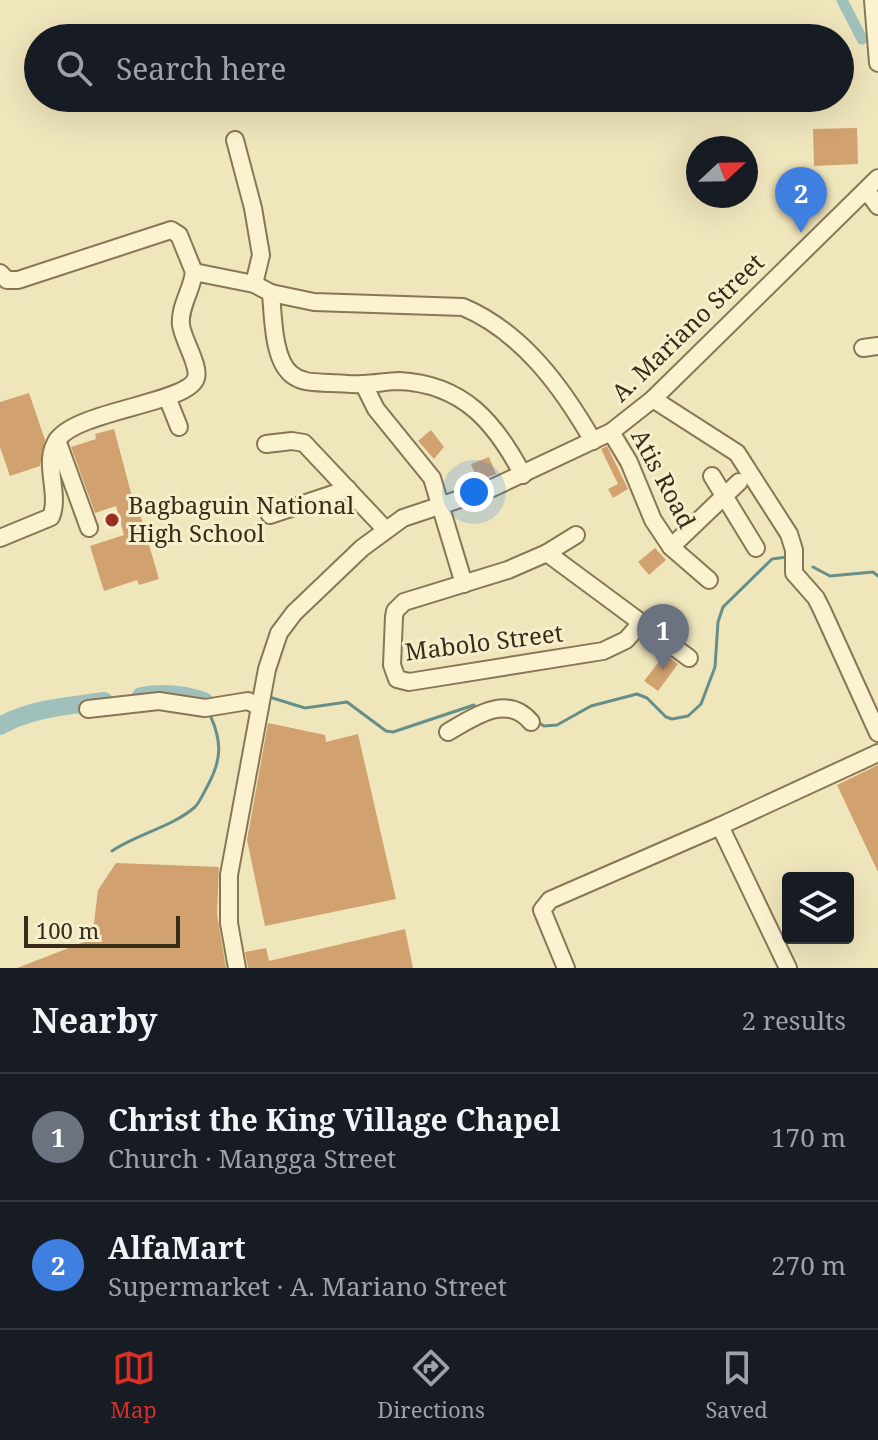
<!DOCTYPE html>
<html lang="en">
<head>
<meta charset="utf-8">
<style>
  body { margin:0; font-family:"Noto Serif",serif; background:#242831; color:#f1f3f6 }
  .controls { position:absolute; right:24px; bottom:24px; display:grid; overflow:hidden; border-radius:8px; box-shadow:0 8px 32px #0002 }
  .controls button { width:72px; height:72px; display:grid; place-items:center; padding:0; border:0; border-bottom:2px solid #363941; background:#171b24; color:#f1f3f6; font:40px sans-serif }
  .compass { position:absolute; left:686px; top:136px; width:72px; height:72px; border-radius:50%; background:#171b24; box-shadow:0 8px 32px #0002; rotate:68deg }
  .scale { position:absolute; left:24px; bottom:20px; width:156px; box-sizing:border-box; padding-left:8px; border:4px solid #372b1a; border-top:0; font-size:22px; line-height:28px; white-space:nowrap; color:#372b1a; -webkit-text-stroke:6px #f7efcc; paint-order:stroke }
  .you { position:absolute; left:474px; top:492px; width:28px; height:28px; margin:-20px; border:6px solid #fff; border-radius:50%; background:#1a73e8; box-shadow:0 0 0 12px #1a73e833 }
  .badge { display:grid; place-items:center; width:52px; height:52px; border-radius:50%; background:#d93025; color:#fff; font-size:26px; font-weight:700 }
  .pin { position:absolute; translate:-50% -66px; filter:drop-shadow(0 2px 4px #0008) }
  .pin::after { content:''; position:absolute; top:42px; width:28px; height:24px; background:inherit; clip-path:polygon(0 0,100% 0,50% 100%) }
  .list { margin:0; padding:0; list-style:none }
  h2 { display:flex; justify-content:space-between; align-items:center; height:104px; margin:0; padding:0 32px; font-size:34px }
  h2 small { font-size:26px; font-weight:400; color:#9ea1a6 }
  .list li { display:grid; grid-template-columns:52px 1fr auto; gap:24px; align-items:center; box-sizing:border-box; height:128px; padding:0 32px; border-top:2px solid #363941 }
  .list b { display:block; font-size:30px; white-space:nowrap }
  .list p { margin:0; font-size:26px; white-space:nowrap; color:#9ea1a6 }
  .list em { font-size:26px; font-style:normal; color:#9ea1a6 }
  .icon { flex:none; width:44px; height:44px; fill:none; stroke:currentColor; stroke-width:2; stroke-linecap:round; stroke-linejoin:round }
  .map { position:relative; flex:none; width:878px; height:968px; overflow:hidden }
  .search { position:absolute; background:#171b24; box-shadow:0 8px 32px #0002; left:24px; right:24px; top:24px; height:88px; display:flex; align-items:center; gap:20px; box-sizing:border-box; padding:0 28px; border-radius:44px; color:#9ea1a6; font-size:30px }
  .sheet { height:360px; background:#171b24 }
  nav { display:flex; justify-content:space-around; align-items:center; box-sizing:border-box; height:112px; border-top:2px solid #363941; background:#171b24; font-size:22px; color:#9ea1a6 }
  nav a { display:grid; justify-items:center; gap:4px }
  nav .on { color:#d93025 }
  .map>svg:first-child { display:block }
</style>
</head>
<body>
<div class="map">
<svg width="878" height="968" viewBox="0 0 878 968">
  <rect width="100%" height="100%" fill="#f0e6bc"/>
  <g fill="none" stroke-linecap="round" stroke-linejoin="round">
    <g stroke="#678f89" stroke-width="3">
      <path d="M813 567 830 576 873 572 878 576"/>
      <path d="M266 696 305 708 347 702 386 731 393 732 474 705"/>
      <path d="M539 723 544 726 557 725 591 706 637 694 647 698 666 717 672 719 688 716 701 704 715 667 718 622 723 607 772 559 787 557"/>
      <path d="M112 851C137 834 172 827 195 807 200 802 204 792 208 785 222 759 222 741 210 715"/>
    </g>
    <path stroke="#a0c1bb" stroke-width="11" d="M842 0 862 39"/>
    <g stroke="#a0c1bb" stroke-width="18">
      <path d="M141 696C163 692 183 694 204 701L207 706"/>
      <path d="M0 726C31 708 69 706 104 701"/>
    </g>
  </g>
  <g fill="#d1a26f">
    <path d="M857 128 858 164 814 166 813 129Z"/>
    <path d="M29 393 45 440 40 466 10 476 0 447V402Z"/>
    <path d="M114 429 135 508 138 507 159 579 139 585 137 580 104 591 90 546 124 535 116 506 95 513 71 447 96 439 95 434Z"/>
    <path d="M431 430 444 447 434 459 418 441Z"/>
    <path d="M607 446 628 489 613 498 608 489 618 484 601 449Z"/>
    <path d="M489 457 496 474 478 481 471 464Z"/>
    <path d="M655 548 666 560 649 575 638 562Z"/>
    <path d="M665 654 678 664 658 691 644 681Z"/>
    <path d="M268 723 325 735 326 742 358 734 396 899 265 926 247 840Z"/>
    <path d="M878 765V872L837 785Z"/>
    <path d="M116 863 219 867 217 914 226 968H17L92 939 98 890Z"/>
    <path d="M405 929 413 968H248L245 952 266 948 269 961Z"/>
  </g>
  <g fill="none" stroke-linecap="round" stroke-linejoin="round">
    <defs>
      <g id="minor">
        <path d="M873 0 878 63"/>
        <path d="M235 140 253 208 261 255 254 284"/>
        <path d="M867 191 878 206"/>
        <path d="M0 273 7 280H18L171 230 179 235 194 272"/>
        <path d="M271 293C273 316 273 359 291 374 303 384 318 382 332 383 342 383 352 385 363 384 375 384 387 381 399 381 463 384 495 422 523 475"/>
        <path d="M863 348 878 346"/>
        <path d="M364 385 376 409 432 478 464 584"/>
        <path d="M167 397 179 427"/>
        <path d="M653 399 737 453 789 534 794 550V573L816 598 822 610 878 733"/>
        <path d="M611 432 629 462 653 520 671 547 709 580"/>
        <path d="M57 440 89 528"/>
        <path d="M266 444 292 441 304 443 385 529"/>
        <path d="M712 476 756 548"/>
        <path d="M270 515 348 489"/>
        <path d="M576 535 547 553 508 570 404 602 395 611 394 617 392 665 397 679 409 682 603 651 626 640 641 623"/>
        <path d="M0 538 51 517C61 493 41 461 58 439 80 410 189 403 196 378 200 366 183 340 181 325 179 307 192 290 194 272L254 284 271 293 314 302 463 307C522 332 562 387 593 441"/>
        <path d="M671 547 739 482"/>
        <path d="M547 553 689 658"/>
        <path d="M88 709 159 701 205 708 248 701 260 707"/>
        <path d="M448 732C474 717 507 693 531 722"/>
        <path d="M720 826 788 968"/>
        <path d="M237 968 229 923V875L267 669 279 633 294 613 362 548 403 518 490 489 611 432 653 399 878 178"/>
        <path d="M566 968 542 910 550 900 720 826 878 753"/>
      </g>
    </defs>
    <use href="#minor" stroke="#897655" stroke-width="20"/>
    <use href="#minor" stroke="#fbf3cf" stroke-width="16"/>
  </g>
  <circle fill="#9b2d21" stroke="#f7efcc" stroke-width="3" cx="112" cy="520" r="8"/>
  <g text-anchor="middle" stroke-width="6" stroke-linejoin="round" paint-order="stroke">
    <g font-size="24" fill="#372b1a" stroke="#f7efcc">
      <text transform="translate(688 328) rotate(-44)" y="8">A. Mariano Street</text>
      <text transform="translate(663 479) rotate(62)" y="8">Atis Road</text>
      <text transform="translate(484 643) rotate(-7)" y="8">Mabolo Street</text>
    </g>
    <g font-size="24" fill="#372b1a" stroke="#f7efcc" text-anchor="start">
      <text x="128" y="514">Bagbaguin National<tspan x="128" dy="28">High School</tspan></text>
    </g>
  </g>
</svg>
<div class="controls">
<button><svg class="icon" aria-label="layers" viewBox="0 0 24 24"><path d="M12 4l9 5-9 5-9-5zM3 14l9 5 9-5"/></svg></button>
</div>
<svg class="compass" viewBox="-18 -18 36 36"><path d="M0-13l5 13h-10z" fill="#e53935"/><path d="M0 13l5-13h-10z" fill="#9ea1a6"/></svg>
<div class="scale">100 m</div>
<div class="you"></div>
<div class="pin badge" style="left:663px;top:670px;background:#6b7280">1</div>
<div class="pin badge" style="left:801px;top:233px;background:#3f7fe0">2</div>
<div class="search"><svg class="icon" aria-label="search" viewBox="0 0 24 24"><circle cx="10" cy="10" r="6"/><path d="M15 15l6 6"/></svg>Search here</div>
</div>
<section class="sheet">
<h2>Nearby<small>2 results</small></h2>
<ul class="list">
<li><span class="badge" style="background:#6b7280">1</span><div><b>Christ the King Village Chapel</b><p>Church · Mangga Street</p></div><em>170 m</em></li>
<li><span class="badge" style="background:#3f7fe0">2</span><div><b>AlfaMart</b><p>Supermarket · A. Mariano Street</p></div><em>270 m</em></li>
</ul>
</section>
<nav>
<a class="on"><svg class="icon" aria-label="map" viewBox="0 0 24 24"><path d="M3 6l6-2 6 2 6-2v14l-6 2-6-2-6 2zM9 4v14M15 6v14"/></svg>Map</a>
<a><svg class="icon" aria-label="directions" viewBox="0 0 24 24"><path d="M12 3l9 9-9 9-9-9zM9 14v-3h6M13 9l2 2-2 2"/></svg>Directions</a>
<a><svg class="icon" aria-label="saved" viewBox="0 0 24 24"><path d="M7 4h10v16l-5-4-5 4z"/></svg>Saved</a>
</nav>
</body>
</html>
